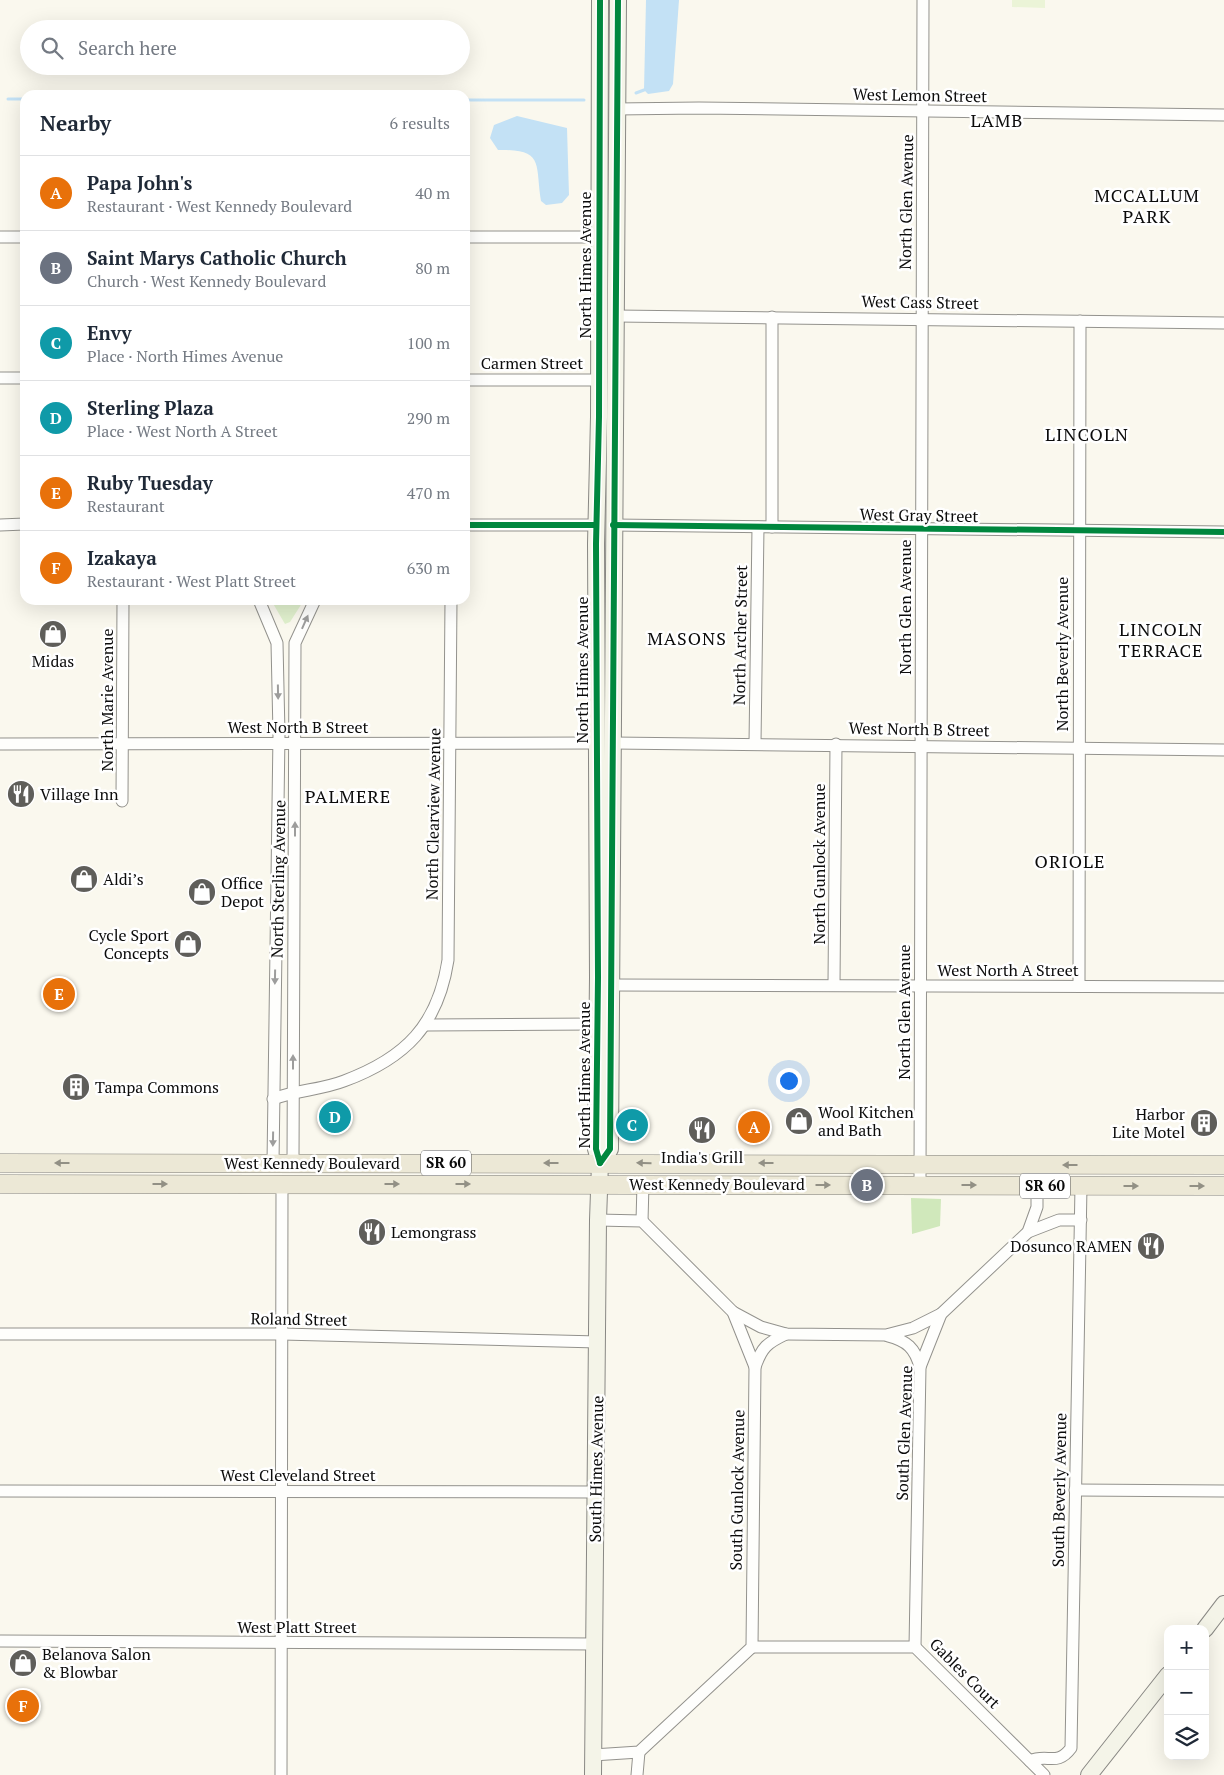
<!DOCTYPE html>
<html lang="en">
<head>
<meta charset="utf-8">
<style>
  body { margin:0; font-family:"PT Serif",serif; background:#f6f6f7; color:#1f2937 }
  .controls { position:absolute; right:15px; bottom:15px; display:grid; overflow:hidden; border-radius:10px; box-shadow:0 5px 20px #0002 }
  .controls button { width:45px; height:45px; display:grid; place-items:center; padding:0; border:0; border-bottom:1px solid #e0e1e3; background:#fff; color:#1f2937; font:25px sans-serif }
  .you { position:absolute; left:788px; top:1080px; width:18px; height:18px; margin:-12px; border:4px solid #fff; border-radius:50%; background:#1a73e8; box-shadow:0 0 0 8px #1a73e833 }
  .badge { display:grid; place-items:center; width:32px; height:32px; border-radius:50%; background:#2563eb; color:#fff; font-size:16px; font-weight:700 }
  .pin { position:absolute; translate:-50% -50%; border:2px solid #fff; box-shadow:0 1px 5px #0006 }
  .list { margin:0; padding:0; list-style:none }
  h2 { display:flex; justify-content:space-between; align-items:center; height:65px; margin:0; padding:0 20px; font-size:21px }
  h2 small { font-size:16px; font-weight:400; color:#747a83 }
  .list li { display:grid; grid-template-columns:32px 1fr auto; gap:15px; align-items:center; box-sizing:border-box; height:75px; padding:0 20px; border-top:1px solid #e0e1e3 }
  .list b { display:block; font-size:19px; white-space:nowrap }
  .list p { margin:0; font-size:16px; white-space:nowrap; color:#747a83 }
  .list em { font-size:16px; font-style:normal; color:#747a83 }
  .icon { flex:none; width:28px; height:28px; fill:none; stroke:currentColor; stroke-width:2; stroke-linecap:round; stroke-linejoin:round }
  .map { position:relative; flex:none; width:1224px; height:1775px; overflow:hidden }
  .search { position:absolute; background:#fff; box-shadow:0 5px 20px #0002; left:20px; top:20px; width:450px; height:55px; display:flex; align-items:center; gap:12px; box-sizing:border-box; padding:0 18px; border-radius:28px; color:#747a83; font-size:19px }
  .panel { position:absolute; background:#fff; box-shadow:0 5px 20px #0002; left:20px; top:90px; width:450px; height:515px; border-radius:15px }
  .map>svg:first-child { display:block }
</style>
</head>
<body>
<div class="map">
<svg width="1224" height="1775" viewBox="0 0 1224 1775">
  <rect width="100%" height="100%" fill="#faf8ee"/>
  <path fill="#e0f0cd" d="M271 600H304L290 622 285 624Z"/>
  <path fill="#d0e8bb" d="M911 1198 941 1199 940 1226 912 1234Z"/>
  <path fill="#ebf4d7" d="M1012 0H1045V8L1012 7Z"/>
  <g fill="#c3e1f5">
    <path d="M646 0H679L673 84 669 91 648 94 644 90Z"/>
    <path d="M517 116 567 128 569 195 562 203 546 205 541 201C535 164 545 149 498 150L490 138 494 125Z"/>
  </g>
  <g fill="none" stroke-linecap="round" stroke-linejoin="round">
    <g stroke="#c3e1f5" stroke-width="3">
      <path d="M636 93 644 90"/>
      <path d="M8 99H25"/>
      <path d="M465 100H584"/>
    </g>
    <defs>
      <g id="street">
        <path d="M616 109 699 108 1224 115"/>
        <path d="M0 237H25"/>
        <path d="M465 237H599"/>
        <path d="M616 316 1224 323"/>
        <path d="M0 378H25"/>
        <path d="M465 380H599"/>
        <path d="M0 525 25 524"/>
        <path d="M465 525H596"/>
        <path d="M613 525 1224 532"/>
        <path d="M772 527V317"/>
        <path d="M259 600 277 643 279 734 273 1163"/>
        <path d="M613 743 1224 750"/>
        <path d="M755 743 758 527"/>
        <path d="M0 744 597 743"/>
        <path d="M122 801 123 600"/>
        <path d="M612 985 1224 987"/>
        <path d="M834 985 836 744"/>
        <path d="M1079 986 1080 321"/>
        <path d="M426 1025 598 1024"/>
        <path d="M273 1099C296 1090 321 1090 344 1081 406 1058 438 1025 448 960L451 600"/>
        <path d="M293 1163 295 643 315 600"/>
        <path d="M920 1185 923 0"/>
        <path d="M642 1221 643 1184"/>
        <path d="M1028 1232 1059 1220H1081"/>
        <path d="M733 1312 761 1327 786 1334 886 1335 913 1328 941 1314"/>
        <path d="M0 1334H282L598 1342"/>
        <path d="M888 1336C907 1341 915 1348 920 1367"/>
        <path d="M755 1367C762 1347 767 1343 786 1334"/>
        <path d="M1075 1490 1224 1491"/>
        <path d="M0 1491 595 1492"/>
        <path d="M0 1641 595 1644"/>
        <path d="M752 1647H915L1044 1775"/>
        <path d="M915 1647 920 1367 941 1314 1028 1232 1037 1207V1186"/>
        <path d="M593 1755 639 1752 752 1647 755 1367 733 1312 642 1221 598 1220"/>
        <path d="M1030 1761C1047 1753 1057 1767 1071 1748L1081 1186"/>
        <path d="M281 1775 282 1184"/>
        <path d="M637 1775 639 1752"/>
      </g>
      <g id="secondary">
        <path d="M600 1163 610 1149C612 766 615 383 618 0"/>
        <path d="M1205 1629 1224 1604"/>
        <path d="M593 1775 598 1220 600 1163 596 1149 598 977 596 544 599 417 600 0"/>
        <path d="M1089 1775 1168 1675"/>
      </g>
      <g id="primary">
        <path d="M0 1163 1224 1165"/>
        <path d="M0 1184 1224 1186"/>
      </g>
    </defs>
    <use href="#street" stroke="#93928d" stroke-width="13"/>
    <use href="#secondary" stroke="#898884" stroke-width="18"/>
    <use href="#primary" stroke="#807f7a" stroke-width="19"/>
    <use href="#street" stroke="#fefefc" stroke-width="11"/>
    <use href="#secondary" stroke="#f4f4e8" stroke-width="16"/>
    <use href="#primary" stroke="#ece8d6" stroke-width="18"/>
    <defs>
      <g id="cycleway">
        <path d="M465 525H596"/>
        <path d="M613 525 1224 532"/>
        <path d="M600 1163 610 1149C612 766 615 383 618 0"/>
        <path d="M600 1163 596 1149 598 977 596 544 599 417 600 0"/>
      </g>
    </defs>
    <use href="#cycleway" stroke="#fff" stroke-width="9"/>
    <use href="#cycleway" stroke="#00873e" stroke-width="6"/>
  </g>
  <defs><path id="oneway-solid" d="M-6-.8H1V-3.2L6.5 0L1 3.2V.8H-6Z" transform="scale(1.25)"/></defs>
  <g fill="#9d9d9c">
    <use href="#oneway-solid" transform="translate(305 622) rotate(-66)"/>
    <use href="#oneway-solid" transform="translate(278 692) rotate(89)"/>
    <use href="#oneway-solid" transform="translate(295 829) rotate(-90)"/>
    <use href="#oneway-solid" transform="translate(275 977) rotate(91)"/>
    <use href="#oneway-solid" transform="translate(293 1062) rotate(-90)"/>
    <use href="#oneway-solid" transform="translate(273 1139) rotate(91)"/>
  </g>
  <g fill="#929085">
    <use href="#oneway-solid" transform="translate(62 1163) rotate(-180)"/>
    <use href="#oneway-solid" transform="translate(551 1163) rotate(180)"/>
    <use href="#oneway-solid" transform="translate(644 1163) rotate(-179)"/>
    <use href="#oneway-solid" transform="translate(766 1163) rotate(180)"/>
    <use href="#oneway-solid" transform="translate(1070 1165) rotate(180)"/>
    <use href="#oneway-solid" transform="translate(160 1184)"/>
    <use href="#oneway-solid" transform="translate(392 1184)"/>
    <use href="#oneway-solid" transform="translate(463 1184)"/>
    <use href="#oneway-solid" transform="translate(823 1185)"/>
    <use href="#oneway-solid" transform="translate(969 1185)"/>
    <use href="#oneway-solid" transform="translate(1131 1186)"/>
    <use href="#oneway-solid" transform="translate(1197 1186)"/>
  </g>
  <defs>
    <symbol id="shop-disc" viewBox="-11 -11 22 22"><circle r="9.5" fill="#5f5e5a" stroke="#fff"/><path d="M-5-2.5h2.3a2.7 3.5 0 0 1 5.4 0H5L5.5 6h-11ZM-1.5-2.5h3a1.5 2.3 0 0 0-3 0Z" fill="#fff"/></symbol>
    <symbol id="restaurant-disc" viewBox="-11 -11 22 22"><circle r="9.5" fill="#5f5e5a" stroke="#fff"/><path d="M-5-6h1v4h1v-4h1v4h1v-4h1v5L-1.5 .5V6h-2V.5L-5-1ZM5-6V6H3V1.5H1.5Q1.5-4 5-6Z" fill="#fff"/></symbol>
    <symbol id="building-disc" viewBox="-11 -11 22 22"><circle r="9.5" fill="#5f5e5a" stroke="#fff"/><path d="M-4-6H4V6H1V3H-1V6H-4ZM-2.5-4.3h1.7v1.8h-1.7ZM.8-4.3h1.7v1.8H.8ZM-2.5-1h1.7V.8h-1.7ZM.8-1h1.7V.8H.8Z" fill="#fff"/></symbol>
  </defs>
  <g fill-rule="evenodd">
    <use href="#shop-disc" x="37" y="618" width="32" height="32"/>
    <use href="#restaurant-disc" x="5" y="778" width="32" height="32"/>
    <use href="#shop-disc" x="68" y="863" width="32" height="32"/>
    <use href="#shop-disc" x="186" y="876" width="32" height="32"/>
    <use href="#shop-disc" x="172" y="928" width="32" height="32"/>
    <use href="#building-disc" x="60" y="1071" width="32" height="32"/>
    <use href="#shop-disc" x="783" y="1105" width="32" height="32"/>
    <use href="#building-disc" x="1188" y="1107" width="32" height="32"/>
    <use href="#restaurant-disc" x="686" y="1114" width="32" height="32"/>
    <use href="#restaurant-disc" x="356" y="1216" width="32" height="32"/>
    <use href="#restaurant-disc" x="1135" y="1230" width="32" height="32"/>
    <use href="#shop-disc" x="7" y="1647" width="32" height="32"/>
  </g>
  <g text-anchor="middle" stroke-width="5" stroke-linejoin="round" paint-order="stroke">
    <g fill="#fff" stroke="#545454" stroke-width="1">
      <rect x="421" y="1150.5" width="50" height="25" rx="4"/>
      <rect x="1020" y="1173.5" width="50" height="25" rx="4"/>
    </g>
    <g font-size="15" font-weight="bold" fill="#0b0b0b">
      <text x="446" y="1168">SR 60</text>
      <text x="1045" y="1191">SR 60</text>
    </g>
    <g font-size="16" fill="#0b0b0b" stroke="#fff">
      <text transform="translate(920 95) rotate(1)" y="6">West Lemon Street</text>
      <text transform="translate(906 202) rotate(-89)" y="6">North Glen Avenue</text>
      <text transform="translate(585 265) rotate(-90)" y="6">North Himes Avenue</text>
      <text transform="translate(920 302) rotate(1)" y="6">West Cass Street</text>
      <text x="532" y="369">Carmen Street</text>
      <text transform="translate(919 515) rotate(1)" y="6">West Gray Street</text>
      <text transform="translate(905 607) rotate(-90)" y="6">North Glen Avenue</text>
      <text transform="translate(740 635) rotate(-89)" y="6">North Archer Street</text>
      <text transform="translate(1062 654) rotate(-90)" y="6">North Beverly Avenue</text>
      <text transform="translate(582 670) rotate(-90)" y="6">North Himes Avenue</text>
      <text transform="translate(107 700) rotate(-90)" y="6">North Marie Avenue</text>
      <text x="298" y="733">West North B Street</text>
      <text transform="translate(919 729) rotate(1)" y="6">West North B Street</text>
      <text transform="translate(433 814) rotate(-89)" y="6">North Clearview Avenue</text>
      <text transform="translate(819 864) rotate(-90)" y="6">North Gunlock Avenue</text>
      <text transform="translate(278 879) rotate(-89)" y="6">North Sterling Avenue</text>
      <text x="1008" y="976">West North A Street</text>
      <text transform="translate(904 1012) rotate(-90)" y="6">North Glen Avenue</text>
      <text transform="translate(584 1075) rotate(-90)" y="6">North Himes Avenue</text>
      <text x="312" y="1169">West Kennedy Boulevard</text>
      <text x="717" y="1190">West Kennedy Boulevard</text>
      <text transform="translate(299 1319) rotate(1)" y="6">Roland Street</text>
      <text transform="translate(904 1433) rotate(-88)" y="6">South Glen Avenue</text>
      <text transform="translate(596 1469) rotate(-89)" y="6">South Himes Avenue</text>
      <text x="298" y="1481">West Cleveland Street</text>
      <text transform="translate(737 1490) rotate(-89)" y="6">South Gunlock Avenue</text>
      <text transform="translate(1059 1490) rotate(-89)" y="6">South Beverly Avenue</text>
      <text x="297" y="1633">West Platt Street</text>
      <text transform="translate(965 1673) rotate(45)" y="6">Gables Court</text>
    </g>
    <g font-size="16" fill="#0b0b0b" stroke="#fff" text-anchor="start">
      <text x="53" y="667" text-anchor="middle">Midas</text>
      <text x="40" y="800">Village Inn</text>
      <text x="103" y="885">Aldi’s</text>
      <text x="221" y="889">Office<tspan x="221" dy="18">Depot</tspan></text>
      <text x="169" y="941" text-anchor="end">Cycle Sport<tspan x="169" dy="18">Concepts</tspan></text>
      <text x="95" y="1093">Tampa Commons</text>
      <text x="818" y="1118">Wool Kitchen<tspan x="818" dy="18">and Bath</tspan></text>
      <text x="1185" y="1120" text-anchor="end">Harbor<tspan x="1185" dy="18">Lite Motel</tspan></text>
      <text x="702" y="1163" text-anchor="middle">India's Grill</text>
      <text x="391" y="1238">Lemongrass</text>
      <text x="1132" y="1252" text-anchor="end">Dosunco RAMEN</text>
      <text x="42" y="1660">Belanova Salon<tspan x="42" dy="18">&amp; Blowbar</tspan></text>
    </g>
    <g font-size="18" letter-spacing="1" fill="#0b0b0b" stroke="#fff">
      <text x="997" y="127">LAMB</text>
      <text x="1147" y="202">MCCALLUM<tspan x="1147" dy="21">PARK</tspan></text>
      <text x="1087" y="441">LINCOLN</text>
      <text x="1161" y="636">LINCOLN<tspan x="1161" dy="21">TERRACE</tspan></text>
      <text x="687" y="645">MASONS</text>
      <text x="348" y="803">PALMERE</text>
      <text x="1070" y="868">ORIOLE</text>
    </g>
  </g>
</svg>
<div class="controls">
<button>+</button>
<button>−</button>
<button><svg class="icon" aria-label="layers" viewBox="0 0 24 24"><path d="M12 4l9 5-9 5-9-5zM3 14l9 5 9-5"/></svg></button>
</div>
<div class="you"></div>
<div class="pin badge" style="left:754px;top:1127px;background:#e8710a">A</div>
<div class="pin badge" style="left:867px;top:1185px;background:#6b7280">B</div>
<div class="pin badge" style="left:632px;top:1125px;background:#0f9aa8">C</div>
<div class="pin badge" style="left:335px;top:1117px;background:#0f9aa8">D</div>
<div class="pin badge" style="left:59px;top:994px;background:#e8710a">E</div>
<div class="pin badge" style="left:23px;top:1706px;background:#e8710a">F</div>
<div class="search"><svg class="icon" aria-label="search" viewBox="0 0 24 24"><circle cx="10" cy="10" r="6"/><path d="M15 15l6 6"/></svg>Search here</div>
<section class="panel">
<h2>Nearby<small>6 results</small></h2>
<ul class="list">
<li><span class="badge" style="background:#e8710a">A</span><div><b>Papa John's</b><p>Restaurant · West Kennedy Boulevard</p></div><em>40 m</em></li>
<li><span class="badge" style="background:#6b7280">B</span><div><b>Saint Marys Catholic Church</b><p>Church · West Kennedy Boulevard</p></div><em>80 m</em></li>
<li><span class="badge" style="background:#0f9aa8">C</span><div><b>Envy</b><p>Place · North Himes Avenue</p></div><em>100 m</em></li>
<li><span class="badge" style="background:#0f9aa8">D</span><div><b>Sterling Plaza</b><p>Place · West North A Street</p></div><em>290 m</em></li>
<li><span class="badge" style="background:#e8710a">E</span><div><b>Ruby Tuesday</b><p>Restaurant</p></div><em>470 m</em></li>
<li><span class="badge" style="background:#e8710a">F</span><div><b>Izakaya</b><p>Restaurant · West Platt Street</p></div><em>630 m</em></li>
</ul>
</section>
</div>
</body>
</html>
